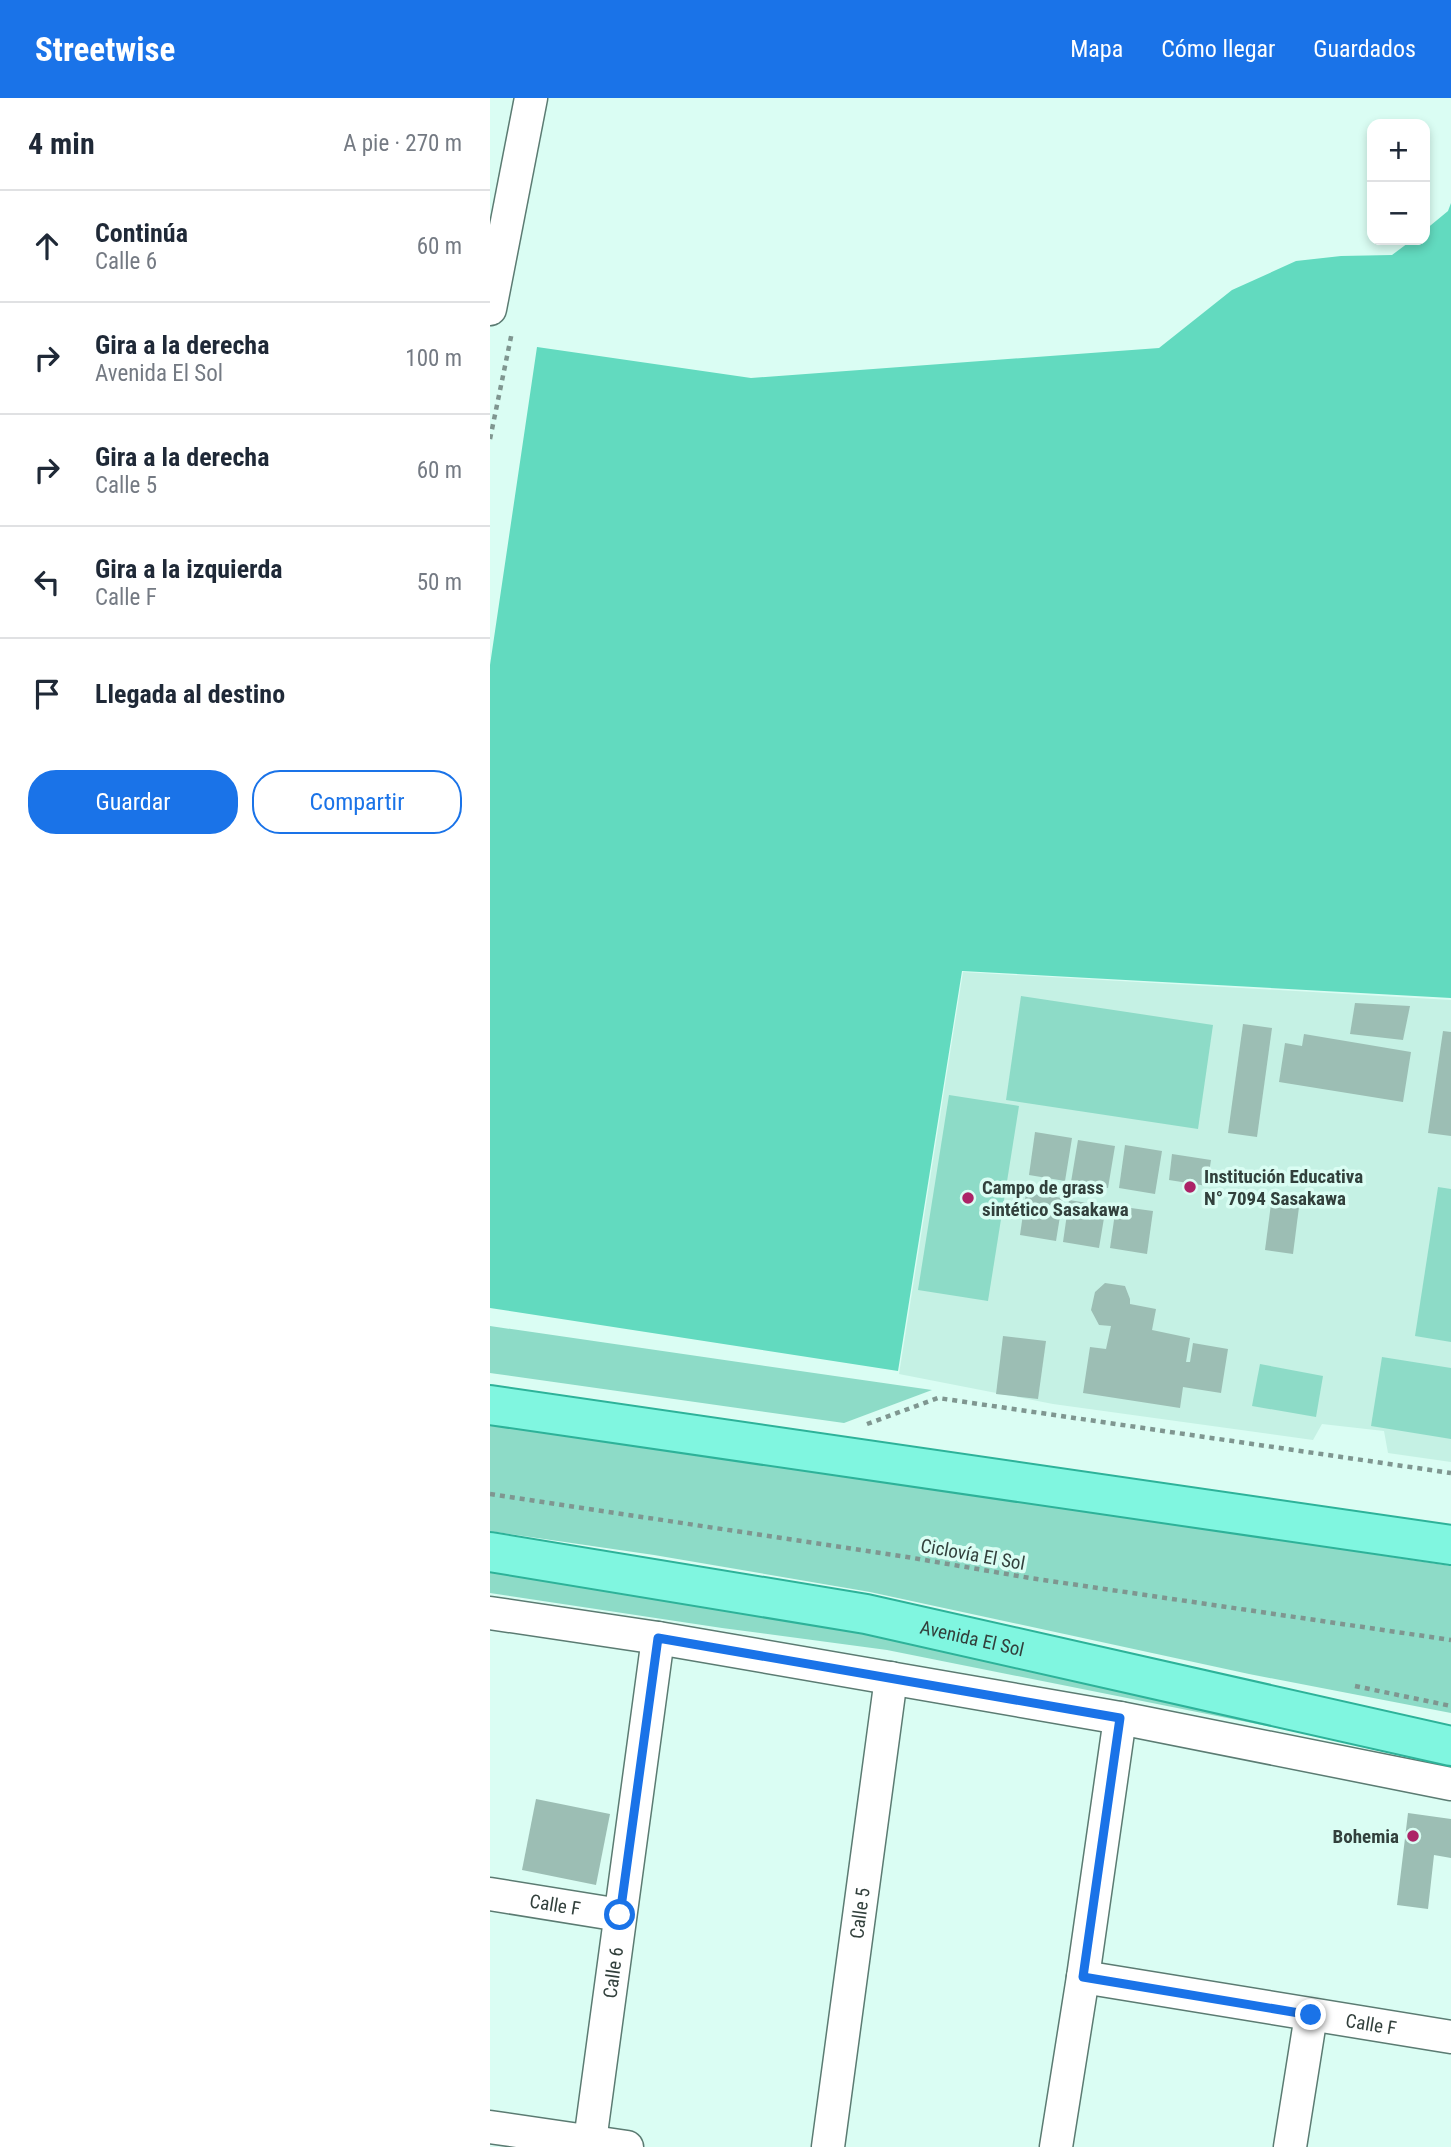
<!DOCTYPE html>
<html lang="es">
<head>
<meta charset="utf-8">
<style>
  body { margin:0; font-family:"Roboto Condensed",sans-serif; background:#f2f2f3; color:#1f2937 }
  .controls { position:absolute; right:21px; top:21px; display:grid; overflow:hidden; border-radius:14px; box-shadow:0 4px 10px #0003 }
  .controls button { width:63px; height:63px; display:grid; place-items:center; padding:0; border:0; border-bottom:2px solid #e0e1e3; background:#fff; color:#1f2937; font:35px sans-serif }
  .stop { position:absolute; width:21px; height:21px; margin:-16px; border:5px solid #1a73e8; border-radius:50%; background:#fff }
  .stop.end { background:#1a73e8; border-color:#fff; box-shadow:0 2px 7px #0008 }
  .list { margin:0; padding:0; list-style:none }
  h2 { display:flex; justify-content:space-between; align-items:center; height:91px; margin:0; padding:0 28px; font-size:30px }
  h2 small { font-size:23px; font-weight:400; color:#747a83 }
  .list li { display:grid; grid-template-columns:46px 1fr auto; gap:21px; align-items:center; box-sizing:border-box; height:112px; padding:0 28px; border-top:2px solid #e0e1e3 }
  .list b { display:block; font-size:26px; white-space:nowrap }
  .list p { margin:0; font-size:23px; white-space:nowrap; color:#747a83 }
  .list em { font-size:23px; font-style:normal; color:#747a83 }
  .actions { display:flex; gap:14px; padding:21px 28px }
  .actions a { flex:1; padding:16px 0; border:2px solid #1a73e8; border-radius:28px; text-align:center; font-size:24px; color:#1a73e8 }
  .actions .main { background:#1a73e8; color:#fff }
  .icon { flex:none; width:38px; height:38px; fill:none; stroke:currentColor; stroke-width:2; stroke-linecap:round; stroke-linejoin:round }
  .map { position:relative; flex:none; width:961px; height:2049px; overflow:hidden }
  header { display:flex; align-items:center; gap:42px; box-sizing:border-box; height:98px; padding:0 35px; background:#1a73e8; color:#fff }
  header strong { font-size:33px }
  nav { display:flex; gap:38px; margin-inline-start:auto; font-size:24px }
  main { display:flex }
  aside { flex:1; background:#fff }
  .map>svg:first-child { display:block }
</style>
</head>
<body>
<header>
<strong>Streetwise</strong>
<nav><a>Mapa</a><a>Cómo llegar</a><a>Guardados</a></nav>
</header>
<main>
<aside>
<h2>4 min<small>A pie · 270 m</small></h2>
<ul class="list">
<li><svg class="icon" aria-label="ahead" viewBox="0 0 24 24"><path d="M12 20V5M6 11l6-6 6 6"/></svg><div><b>Continúa</b><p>Calle 6</p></div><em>60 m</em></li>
<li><svg class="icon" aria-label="right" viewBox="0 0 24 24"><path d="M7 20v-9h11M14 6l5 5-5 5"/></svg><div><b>Gira a la derecha</b><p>Avenida El Sol</p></div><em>100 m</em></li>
<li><svg class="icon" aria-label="right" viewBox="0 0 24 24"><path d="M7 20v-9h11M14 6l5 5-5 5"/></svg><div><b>Gira a la derecha</b><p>Calle 5</p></div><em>60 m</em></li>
<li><svg class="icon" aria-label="left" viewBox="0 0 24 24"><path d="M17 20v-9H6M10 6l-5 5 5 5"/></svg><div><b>Gira a la izquierda</b><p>Calle F</p></div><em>50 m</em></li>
<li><svg class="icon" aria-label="arrive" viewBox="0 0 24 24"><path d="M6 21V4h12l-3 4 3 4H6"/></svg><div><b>Llegada al destino</b></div></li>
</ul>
<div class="actions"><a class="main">Guardar</a><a>Compartir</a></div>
</aside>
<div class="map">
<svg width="961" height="2049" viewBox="0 0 961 2049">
  <rect width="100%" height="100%" fill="#dafdf3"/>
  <path fill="#c5f1e4" d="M473 874 961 902V1364L898 1355 894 1333 832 1326 823 1342 563 1306 409 1276Z"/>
  <g fill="#8ddbc7">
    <path d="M531 898 723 927 708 1031 516 1002Z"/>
    <path d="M459 997 529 1008 498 1203 428 1192Z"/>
    <path d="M948 1089 961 1091V1244L925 1238Z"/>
    <path d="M0 1228 442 1292 354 1325 0 1275Z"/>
    <path d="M892 1259 961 1270V1341L881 1328Z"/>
    <path d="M770 1266 833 1278 826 1319 762 1308Z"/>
    <path d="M0 1322 961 1468V1615L759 1576 380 1494 164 1457 0 1433Z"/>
    <path d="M0 1469 397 1538 961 1658V1668L862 1645 397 1552 232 1530 0 1495Z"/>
  </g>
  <path fill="#62dabf" d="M961 105V900L472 873 408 1273 0 1210V567L47 249 261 280 669 250 742 192 806 163 851 158 902 157 922 142H935V132L958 113Z"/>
  <g fill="#9cbeb4">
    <path d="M865 905 920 908 913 942 860 936Z"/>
    <path d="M753 926 782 930 767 1039 738 1035Z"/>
    <path d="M953 933 961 934V1038L938 1035Z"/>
    <path d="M814 936 921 954 913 1004 789 984 795 945 812 948Z"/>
    <path d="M545 1034 582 1040 575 1083 539 1077Z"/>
    <path d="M588 1042 625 1048 618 1090 581 1084Z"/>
    <path d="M635 1047 672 1053 665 1096 629 1090Z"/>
    <path d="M682 1056 721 1062 717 1088 679 1082Z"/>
    <path d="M536 1095 573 1100 566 1143 530 1137Z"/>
    <path d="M579 1102 616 1108 609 1150 573 1144Z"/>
    <path d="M781 1106 809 1109 803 1156 775 1152Z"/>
    <path d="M626 1108 663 1113 657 1156 620 1150Z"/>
    <path d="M615 1185 635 1188 640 1201V1206L666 1211 662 1232 700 1240 696 1264H700L703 1245 738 1251 731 1295 693 1289 690 1310 593 1295 600 1249 616 1251 621 1228 609 1227 601 1212 605 1194Z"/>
    <path d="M513 1238 556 1243 548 1301 506 1296Z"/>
    <path d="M46 1701 120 1716 106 1787 32 1772Z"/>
    <path d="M918 1715 961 1721V1760L944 1757 938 1811 907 1807Z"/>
  </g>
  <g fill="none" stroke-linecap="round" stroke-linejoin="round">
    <defs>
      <g id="minor">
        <path d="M0 211 41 0"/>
        <path d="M0 1515 168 1540 630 1620 961 1686"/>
        <path id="s1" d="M0 1796 130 1817"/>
        <path id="s2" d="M593 1879 961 1939"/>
        <path d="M0 2029 137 2049"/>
        <path id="s3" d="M100 2043 168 1540"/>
        <path id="s4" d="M338 2049 401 1580"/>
        <path d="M566 2049 593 1879 630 1620"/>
        <path d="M800 2049 821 1917"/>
      </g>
      <g id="primary">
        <path d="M0 1307 961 1447"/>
        <path id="s5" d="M0 1454 376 1516 961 1648"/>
      </g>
    </defs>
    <use href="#minor" stroke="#5b7b72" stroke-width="35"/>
    <use href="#primary" stroke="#2db299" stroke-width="42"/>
    <g stroke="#7f9690" stroke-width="4.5" stroke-dasharray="5 5" stroke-linecap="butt">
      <path d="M0 341 22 234"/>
      <path d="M377 1326 448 1300 961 1375"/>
      <path d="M0 1396 417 1459 540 1480 961 1542"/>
      <path d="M865 1588 961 1608"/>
    </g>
    <use href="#minor" stroke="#fff" stroke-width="32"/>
    <use href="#primary" stroke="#80f6e0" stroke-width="38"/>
  </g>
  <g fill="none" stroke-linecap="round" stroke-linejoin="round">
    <path stroke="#1a73e8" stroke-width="9" d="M130 1817 168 1540 630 1620 593 1879 821 1917"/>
  </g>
  <g fill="#ac2367" stroke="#dafdf3" stroke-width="2.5">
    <circle cx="700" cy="1089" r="7"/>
    <circle cx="478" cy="1100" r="7"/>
    <circle cx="923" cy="1738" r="7"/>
  </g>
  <g text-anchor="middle" stroke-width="7" stroke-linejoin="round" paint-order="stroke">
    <g font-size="19" font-weight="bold" fill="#32403c" stroke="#dafdf3" text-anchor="start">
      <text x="714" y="1085">Institución Educativa<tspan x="714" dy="22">N° 7094 Sasakawa</tspan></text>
      <text x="492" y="1096">Campo de grass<tspan x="492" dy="22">sintético Sasakawa</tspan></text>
      <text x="909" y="1745" text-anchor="end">Bohemia</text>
    </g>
    <g font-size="19" fill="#32403c" stroke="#dafdf3">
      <text transform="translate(483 1456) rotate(10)" y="7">Ciclovía El Sol</text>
      <text dy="7" stroke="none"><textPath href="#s5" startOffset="490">Avenida El Sol</textPath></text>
      <text dy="7" stroke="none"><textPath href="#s1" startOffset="66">Calle F</textPath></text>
      <text dy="7" stroke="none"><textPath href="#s4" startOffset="236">Calle 5</textPath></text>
      <text dy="7" stroke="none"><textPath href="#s3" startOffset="170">Calle 6</textPath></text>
      <text dy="7" stroke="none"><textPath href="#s2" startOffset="292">Calle F</textPath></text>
    </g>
  </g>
</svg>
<div class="controls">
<button>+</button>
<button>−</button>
</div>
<div class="stop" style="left:130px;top:1817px"></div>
<div class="stop end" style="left:821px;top:1917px"></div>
</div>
</main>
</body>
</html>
